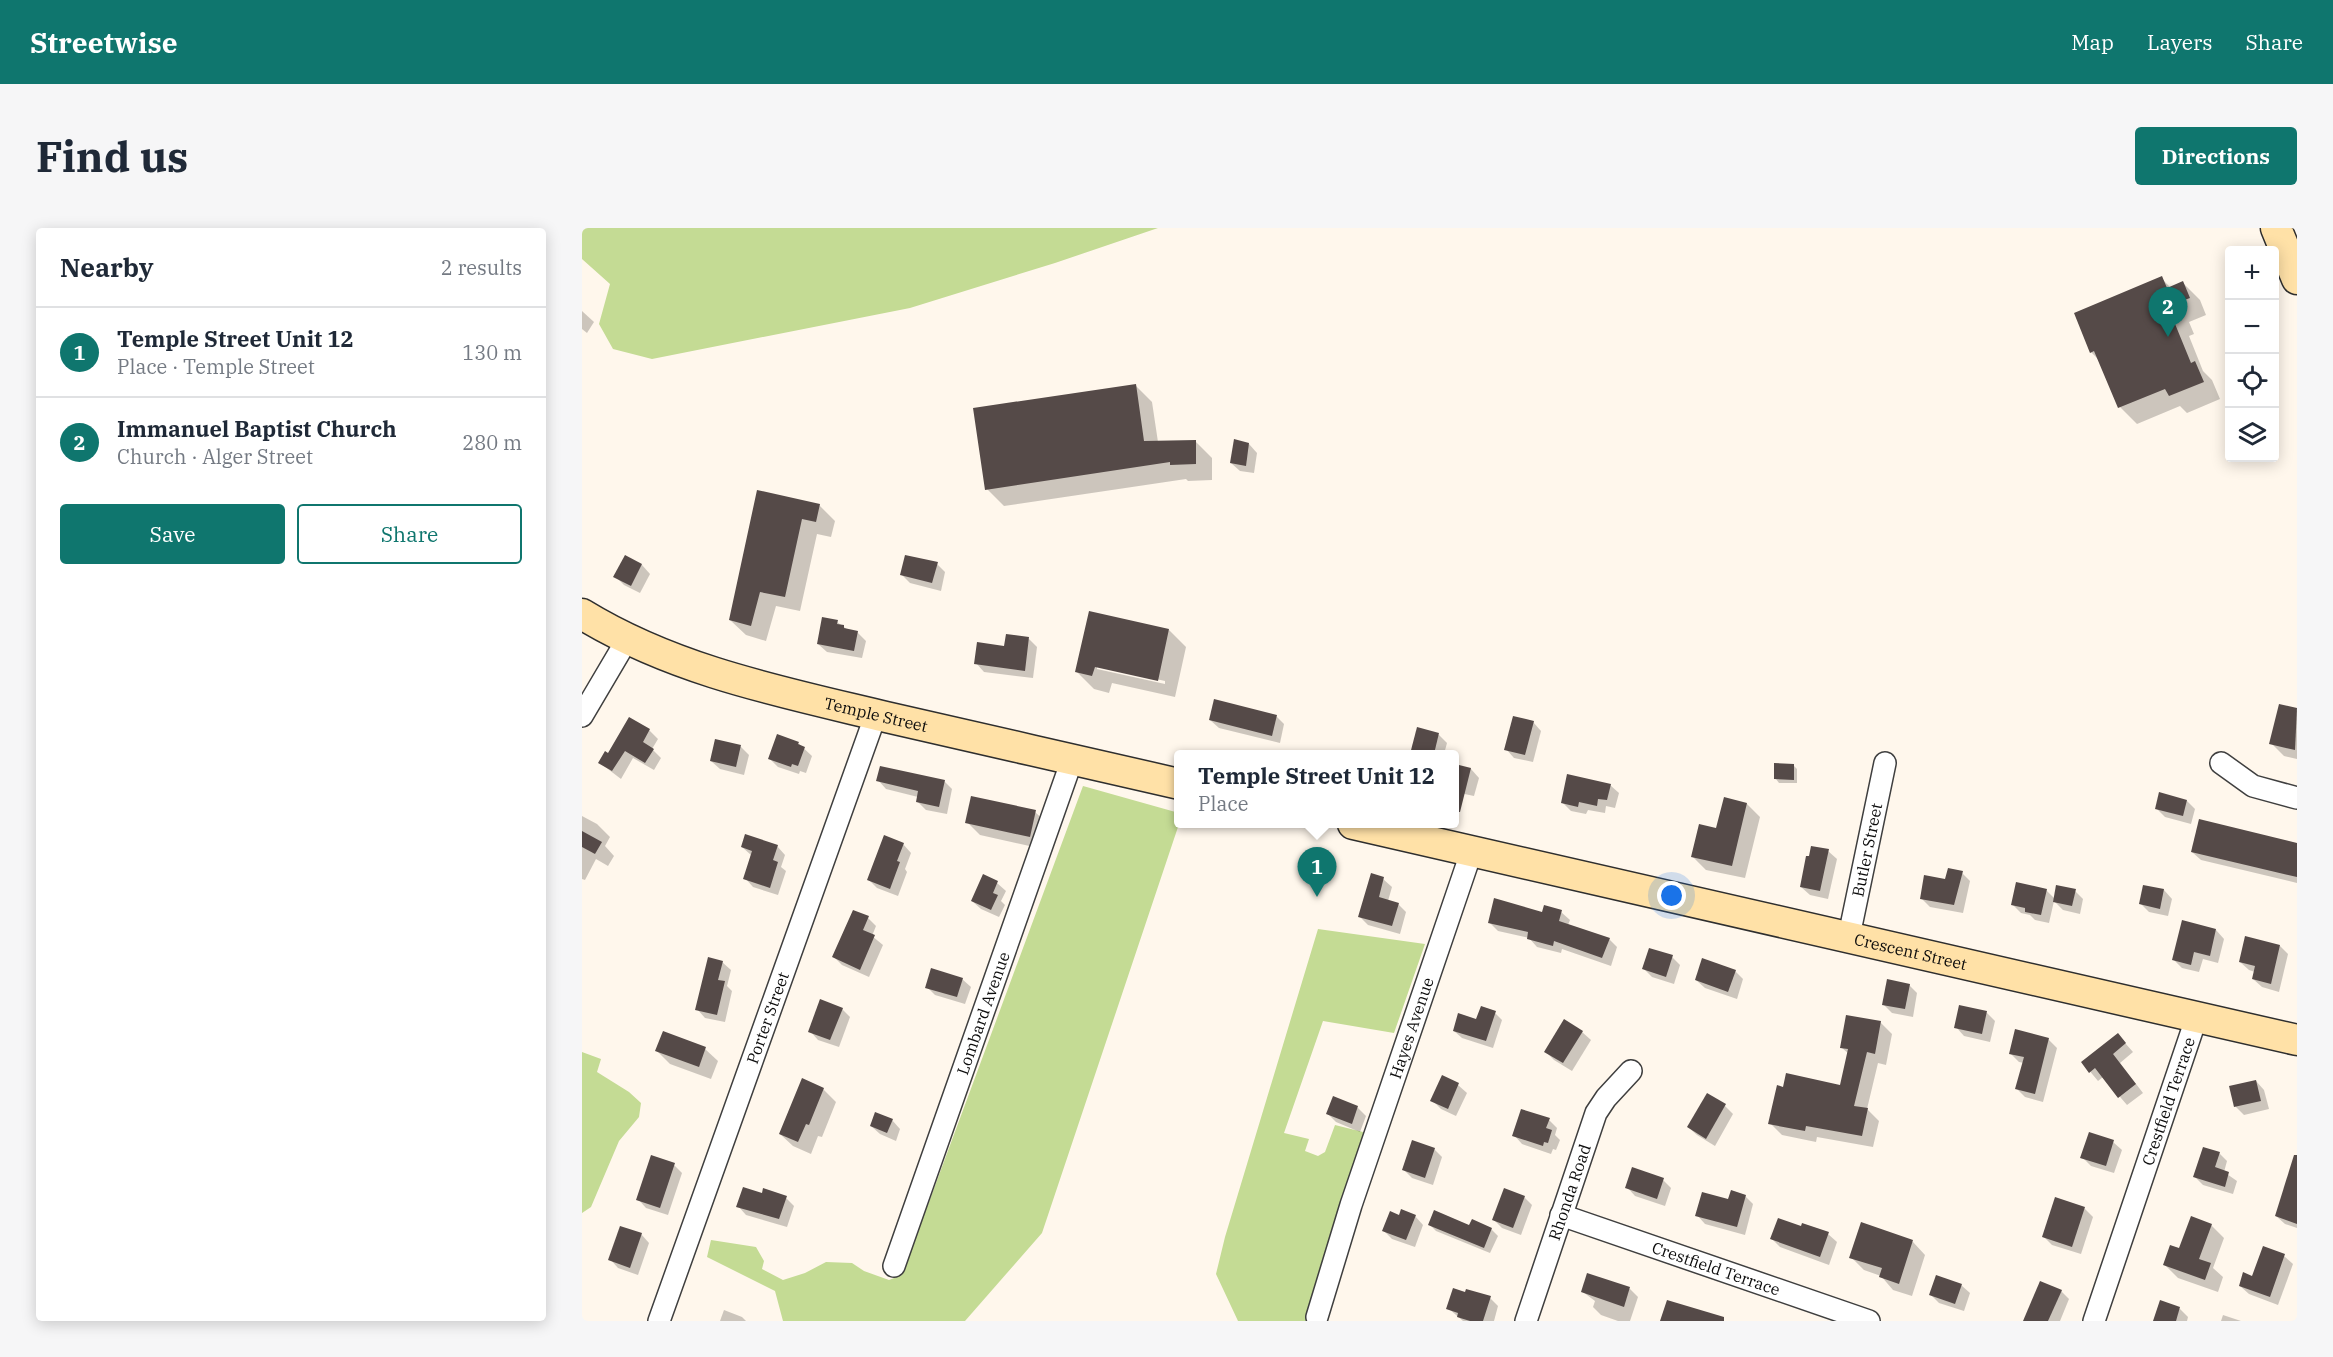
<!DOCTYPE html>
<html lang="en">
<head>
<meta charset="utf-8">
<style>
  body { margin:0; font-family:"IBM Plex Serif",serif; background:#f6f6f7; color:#1f2937 }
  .controls { position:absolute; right:18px; top:18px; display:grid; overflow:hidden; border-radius:6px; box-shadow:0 3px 15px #0003 }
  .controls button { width:54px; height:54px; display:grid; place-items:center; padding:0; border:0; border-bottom:2px solid #e0e1e3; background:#fff; color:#1f2937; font:30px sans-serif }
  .you { position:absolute; left:1090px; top:668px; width:21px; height:21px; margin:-15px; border:4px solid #fff; border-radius:50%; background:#1a73e8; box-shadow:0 0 0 9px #1a73e833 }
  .badge { display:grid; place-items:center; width:39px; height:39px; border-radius:50%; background:#0f766e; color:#fff; font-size:20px; font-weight:700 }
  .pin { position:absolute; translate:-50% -50px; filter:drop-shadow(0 2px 3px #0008) }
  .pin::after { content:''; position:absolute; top:32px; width:21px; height:18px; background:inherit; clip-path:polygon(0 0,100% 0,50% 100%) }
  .popup { position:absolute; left:592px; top:522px; width:285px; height:78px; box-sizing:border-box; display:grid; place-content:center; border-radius:6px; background:#fff; filter:drop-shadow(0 2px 4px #0005); font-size:20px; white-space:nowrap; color:#747a83 }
  .popup b { font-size:22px; color:#1f2937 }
  .popup::after { content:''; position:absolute; left:50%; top:100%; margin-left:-12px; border:12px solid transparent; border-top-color:#fff }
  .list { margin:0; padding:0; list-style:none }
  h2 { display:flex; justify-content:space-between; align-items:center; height:78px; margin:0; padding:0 24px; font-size:26px }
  h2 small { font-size:20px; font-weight:400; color:#747a83 }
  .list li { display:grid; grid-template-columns:39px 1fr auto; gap:18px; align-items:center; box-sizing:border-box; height:90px; padding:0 24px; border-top:2px solid #e0e1e3 }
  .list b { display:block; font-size:22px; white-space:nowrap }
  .list p { margin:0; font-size:20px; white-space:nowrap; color:#747a83 }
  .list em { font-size:20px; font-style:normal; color:#747a83 }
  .actions { display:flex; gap:12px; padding:18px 24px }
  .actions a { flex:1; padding:14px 0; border:2px solid #0f766e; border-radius:6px; text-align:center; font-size:21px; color:#0f766e }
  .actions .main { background:#0f766e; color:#fff }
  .icon { flex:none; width:33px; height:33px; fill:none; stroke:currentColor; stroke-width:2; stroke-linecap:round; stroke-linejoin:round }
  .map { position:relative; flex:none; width:1715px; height:1093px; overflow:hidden; border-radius:6px }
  header { display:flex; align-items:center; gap:36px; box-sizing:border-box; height:84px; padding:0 30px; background:#0f766e; color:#fff }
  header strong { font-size:28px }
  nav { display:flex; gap:33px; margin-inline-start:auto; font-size:21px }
  .intro { display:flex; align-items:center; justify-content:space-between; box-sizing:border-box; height:144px; padding:0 36px }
  h1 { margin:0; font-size:42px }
  .button { padding:15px 27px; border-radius:6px; background:#0f766e; color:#fff; font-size:21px; font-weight:700 }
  main { display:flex; gap:36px; padding:0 36px }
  aside { flex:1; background:#fff; border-radius:6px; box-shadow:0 3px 15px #0003 }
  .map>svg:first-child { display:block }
</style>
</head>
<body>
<header>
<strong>Streetwise</strong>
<nav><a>Map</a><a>Layers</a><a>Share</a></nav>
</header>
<div class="intro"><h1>Find us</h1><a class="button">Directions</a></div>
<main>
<aside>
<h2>Nearby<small>2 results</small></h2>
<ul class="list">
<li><span class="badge">1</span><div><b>Temple Street Unit 12</b><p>Place · Temple Street</p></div><em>130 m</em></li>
<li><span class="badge">2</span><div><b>Immanuel Baptist Church</b><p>Church · Alger Street</p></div><em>280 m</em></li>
</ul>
<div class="actions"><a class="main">Save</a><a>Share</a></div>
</aside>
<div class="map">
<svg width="1715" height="1093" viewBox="0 0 1715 1093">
  <rect width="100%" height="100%" fill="#fff7ec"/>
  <g fill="#c4db94">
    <path d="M0 0H576L473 35 328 80 70 131 31 121 17 96 28 56 0 31Z"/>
    <path d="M501 558 597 585V596L460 1005 383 1093H201L193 1063 125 1029 129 1012 174 1019 182 1033 180 1041 201 1052 223 1045 244 1034 270 1035 282 1043 307 1052 320 1047 328 1015 347 974Z"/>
    <path d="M736 701 843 716 812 805 741 793 702 905 727 911 723 923 736 928 743 924 753 897 785 905 762 992 724 1088 726 1093H656L634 1046 643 1009Z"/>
    <path d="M0 824 19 831 15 844 47 864 59 875 57 889 37 913 9 979 0 985Z"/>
  </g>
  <g fill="#0003" fill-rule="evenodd">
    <path d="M1579 50 1589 60 1601 55 1618 72 1624 87 1607 94 1612 106 1607 108 1621 143 1630 152 1638 171 1605 185 1598 178 1555 196 1538 179 1518 133 1509 124Z"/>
    <path d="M0 83 12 94 5 105 0 101Z"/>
    <path d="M553 157 570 174 576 214 613 213 630 230V252L606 253 604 251 422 278 405 261Z"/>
    <path d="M667 216 675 225 672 245 658 243 649 235Z"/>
    <path d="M176 264 237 277 253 293 249 309 235 306 218 383 194 378 184 413 164 407 148 392Z"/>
    <path d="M43 329 60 337 68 346 58 365 42 357 33 348Z"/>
    <path d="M355 336 363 344 359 363 328 355 320 347Z"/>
    <path d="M255 394 266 402 275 404 284 413 280 430 245 424 236 416Z"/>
    <path d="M587 402 604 419 593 469 530 455 527 465 512 461 495 444ZM515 438 583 453V456L515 441Z"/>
    <path d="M447 411 455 419 451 450 402 444 394 435 424 420Z"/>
    <path d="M1699 478 1715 483V531L1702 528 1689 515Z"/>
    <path d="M694 488 702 496 698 515 637 500 628 492Z"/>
    <path d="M48 491 67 502 76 511 70 521 79 530 72 542 51 530 39 551 18 535 26 527Z"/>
    <path d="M951 494 959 503 951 534 932 530 924 521Z"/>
    <path d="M836 501 857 507 865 515 862 526H830Z"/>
    <path d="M134 513 159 519 167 527 162 547 138 541 129 533Z"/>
    <path d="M216 515 230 528 224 545 218 543 217 546 196 539 188 531Z"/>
    <path d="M873 537 889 541 897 550 892 568 873 564Z"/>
    <path d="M1211 537 1215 541V555H1197L1194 551Z"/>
    <path d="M296 552 362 553 370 561 365 586 344 582 335 573 336 569 304 561Z"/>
    <path d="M1028 557 1037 565 1033 580 1024 578 1023 585 1006 582 1004 586 989 583 980 574Z"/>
    <path d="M1143 571 1165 576 1178 589 1163 650 1124 642 1111 629 1135 602Z"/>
    <path d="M1605 573 1613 581 1609 596 1583 589 1574 580Z"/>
    <path d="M453 584 466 596 461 621 398 607 385 594Z"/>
    <path d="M0 588 15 596 28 609 23 618 32 628 26 638 14 631 3 652 0 651Z"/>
    <path d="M321 616 329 625 323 641 325 644 316 668 295 660 287 652Z"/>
    <path d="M1715 616V655L1619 632 1610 624Z"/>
    <path d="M195 618 203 627 199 639 204 643 196 667 171 659 163 650 169 627 160 619Z"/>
    <path d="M1246 623 1255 631 1246 671 1228 667 1219 659Z"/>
    <path d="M1380 645 1388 653 1381 685 1348 679 1339 670Z"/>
    <path d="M801 651 810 659 806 673 816 676 824 684 818 706 786 697 778 689Z"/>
    <path d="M415 655 424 663 419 673 423 677 417 689 399 681 390 673Z"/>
    <path d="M1464 662 1473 671 1493 663 1501 671 1498 686 1481 682 1472 673 1467 695 1453 692 1448 687 1439 685 1431 677Z"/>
    <path d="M1582 662 1590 671 1586 688 1567 684 1559 676Z"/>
    <path d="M979 684 988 692 986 697 1027 711 1035 719 1029 738 980 721 979 725 955 719 947 710 916 703 908 695Z"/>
    <path d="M286 690 294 698 290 708 301 717 287 749 260 737 252 729Z"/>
    <path d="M1634 702 1642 711 1636 735 1621 731 1617 744 1600 740 1591 731Z"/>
    <path d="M1698 718 1706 726 1697 764 1680 759 1671 751 1673 744 1667 742 1658 734Z"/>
    <path d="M1090 729 1098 737 1092 756 1070 749 1062 741Z"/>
    <path d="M140 734 149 742 145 758 150 763 143 794 123 790 115 781Z"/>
    <path d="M1153 743 1161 751 1155 771 1123 760 1114 752Z"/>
    <path d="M380 751 389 759 383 776 353 767 345 759Z"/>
    <path d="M1327 757 1335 765 1331 789 1310 785 1301 776Z"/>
    <path d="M1378 779 1405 785 1413 793 1408 814 1382 808 1374 799Z"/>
    <path d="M260 781 268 789 257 819 236 812 228 803Z"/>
    <path d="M912 784 920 792 911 820 880 810 872 803Z"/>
    <path d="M1298 794 1310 806 1304 837 1296 835 1285 881 1297 893 1291 919 1235 909 1234 914 1200 907 1188 895 1259 859 1267 826 1260 820Z"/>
    <path d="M1000 804 1009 812 990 843 972 832 964 824Z"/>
    <path d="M1536 807 1551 824 1538 835 1561 865 1545 877 1521 849 1516 853 1501 835Z"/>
    <path d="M1466 811 1475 820 1461 874 1443 869 1435 861 1442 835 1437 834 1428 825Z"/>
    <path d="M123 821 136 833 129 851 88 836 75 823Z"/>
    <path d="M861 849 876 857 885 865 874 888 859 881 850 872Z"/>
    <path d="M1674 853 1682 862 1687 881 1662 887 1654 879 1649 859Z"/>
    <path d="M241 861 254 874 240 909 236 908 229 926 211 918 198 906Z"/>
    <path d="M752 870 776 880 784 888 778 904 754 894 746 886Z"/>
    <path d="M1143 878 1151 886 1133 918 1115 907 1106 899Z"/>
    <path d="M310 892 318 901 314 913 298 906 289 898Z"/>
    <path d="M967 892 975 900 973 907 978 912 974 922 971 921 969 926 940 916 932 907Z"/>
    <path d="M1531 914 1540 922 1532 945 1509 938 1500 929Z"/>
    <path d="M852 921 860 929 851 957 830 950 822 942Z"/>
    <path d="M1637 925 1645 933 1642 944 1655 953 1651 966 1621 957 1613 949Z"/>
    <path d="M92 937 100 945 86 987 64 980 56 971Z"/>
    <path d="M1715 947V1000L1703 996 1694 988Z"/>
    <path d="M1081 952 1089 960 1083 978 1053 968 1045 959Z"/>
    <path d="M180 967 204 970 212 978 205 999 164 987 156 978Z"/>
    <path d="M1163 968 1171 976 1163 1007 1123 996 1115 987Z"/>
    <path d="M942 969 950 977 939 1007 920 1000 912 992Z"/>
    <path d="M1474 971 1503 981 1511 989 1499 1026 1470 1017 1462 1009Z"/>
    <path d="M818 988H833L841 997 833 1019 810 1011 802 1003Z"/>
    <path d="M847 996 909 1001 916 1008 908 1025 854 1003Z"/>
    <path d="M1280 996 1331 1014 1343 1027 1330 1068 1311 1062 1299 1048 1282 1042 1269 1029Z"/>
    <path d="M1629 997 1642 1010 1631 1040 1641 1049 1636 1064 1596 1050 1583 1037Z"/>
    <path d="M1220 1000 1246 1006 1255 1014 1247 1037 1198 1019 1190 1011Z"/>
    <path d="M59 1006 67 1015 56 1047 36 1040 28 1031Z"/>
    <path d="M1702 1028 1711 1036 1696 1077 1667 1066 1658 1058Z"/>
    <path d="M1006 1047 1048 1061 1056 1069 1048 1093H1036L1019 1087 1011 1079 1013 1073 1001 1064Z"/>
    <path d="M1379 1057 1388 1065 1382 1083 1357 1075 1348 1066Z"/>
    <path d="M1479 1063 1487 1071 1478 1093H1442Z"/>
    <path d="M908 1070 916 1078 912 1093H881L866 1080Z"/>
    <path d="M1579 1074 1598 1081 1606 1089 1605 1093H1572Z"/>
    <path d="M142 1082 160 1089 164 1093H138Z"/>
    <path d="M1641 1087 1659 1093H1639Z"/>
  </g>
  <g fill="#554a48">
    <path d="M1580 48 1585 60 1601 53 1608 70 1591 76 1596 89 1591 91 1609 135 1613 133 1622 154 1587 168 1583 161 1536 180 1512 123 1508 125 1492 85Z"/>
    <path d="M554 156 562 213 614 212V236L588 237V234L403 262 391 180Z"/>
    <path d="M652 211 667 215 664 238 648 235Z"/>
    <path d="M175 262 238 276 234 294 220 291 203 369 178 364 169 398 147 392Z"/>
    <path d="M43 327 60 336 49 358 31 349Z"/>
    <path d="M323 327 356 334 350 355 318 347Z"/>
    <path d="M507 383 587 401 576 453 513 439 510 448 493 444Z"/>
    <path d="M240 389 256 392 255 396 262 397V400L276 403 272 423 235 416Z"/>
    <path d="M424 406 447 409 443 443 392 436 395 414 422 418Z"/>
    <path d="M632 471 695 487 690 508 627 492Z"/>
    <path d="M1697 476 1715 480 1713 522 1687 516Z"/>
    <path d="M931 488 952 493 943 527 922 522Z"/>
    <path d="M47 489 68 501 61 514 72 521 63 535 43 523 30 543 16 535 23 523 26 525Z"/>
    <path d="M835 499 857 505 852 526H828Z"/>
    <path d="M195 506 217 514 216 516 223 519 216 538 210 536 209 539 186 531Z"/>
    <path d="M133 511 159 517 154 539 128 533Z"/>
    <path d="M1192 535 1212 536V552L1192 551Z"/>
    <path d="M873 536 889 540 878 584H873Z"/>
    <path d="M298 538 363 552 357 579 334 574 336 563 294 553Z"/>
    <path d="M985 546 1029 556 1025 572 1016 571 1015 578 997 574 996 579 979 575Z"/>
    <path d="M1577 564 1605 572 1601 588 1573 581Z"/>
    <path d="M389 568 454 582 448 609 383 595Z"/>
    <path d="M1142 569 1165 575 1150 638 1109 629 1117 596 1134 600Z"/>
    <path d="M1617 591 1715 615V649L1609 624Z"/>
    <path d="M0 603 20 614 13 626 0 619Z"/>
    <path d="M163 606 196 617 191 632 196 634 188 660 161 651 170 623 159 619Z"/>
    <path d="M302 607 322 615 315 633 318 634 308 661 285 652Z"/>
    <path d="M1229 618 1247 621 1238 663 1218 659 1224 628H1227Z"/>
    <path d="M1366 640 1381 643 1372 677 1338 671 1342 647 1363 651Z"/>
    <path d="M789 645 802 649 797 669 817 675 810 698 776 689Z"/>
    <path d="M401 646 416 653 411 665 416 667 409 682 389 673Z"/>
    <path d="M1434 654 1465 661 1459 687 1443 684V680L1429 677Z"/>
    <path d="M1474 657 1494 661 1490 678 1471 674Z"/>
    <path d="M1561 657 1582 661 1578 681 1557 676Z"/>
    <path d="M912 670 960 684 962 677 980 682 977 693 1028 710 1020 730 972 713 971 718 945 711 946 704 906 695Z"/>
    <path d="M271 682 287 688 281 702 293 707 278 742 250 729Z"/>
    <path d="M1600 692 1634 701 1628 728 1612 724 1609 737 1590 732Z"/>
    <path d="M1663 708 1698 717 1689 756 1670 751 1673 738 1657 734Z"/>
    <path d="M1067 720 1091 727 1084 749 1060 741Z"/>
    <path d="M126 729 141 733 136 752 143 753 135 787 113 782Z"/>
    <path d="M1120 730 1154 742 1146 764 1113 752Z"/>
    <path d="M349 740 381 750 375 769 343 760Z"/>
    <path d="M1305 751 1328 756 1323 781 1300 777Z"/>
    <path d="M238 771 261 780 248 812 226 804Z"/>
    <path d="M1377 777 1405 783 1400 806 1372 800Z"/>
    <path d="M899 778 914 783 904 813 871 803 876 785 894 791Z"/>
    <path d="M1264 787 1299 793 1293 826 1285 824 1272 878 1286 880 1280 908 1224 898 1223 903 1186 896 1195 857 1201 859 1204 845 1258 857 1266 821 1258 820Z"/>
    <path d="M982 791 1001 803 981 835 962 824Z"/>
    <path d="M1433 801 1467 810 1453 866 1433 861 1442 829 1427 826Z"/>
    <path d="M81 803 124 819 117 839 73 823Z"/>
    <path d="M1536 805 1544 815 1531 826 1554 856 1536 870 1513 840 1507 845 1499 834Z"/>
    <path d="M860 847 877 855 866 881 848 873Z"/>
    <path d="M220 850 242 860 227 897 224 896 216 914 197 906Z"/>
    <path d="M1674 852 1679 873 1652 879 1647 858Z"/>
    <path d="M1125 865 1144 876 1124 911 1105 899Z"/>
    <path d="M751 868 776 878 770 896 744 886Z"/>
    <path d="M939 881 968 890 964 900 970 902 966 915 962 914 961 918 930 908Z"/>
    <path d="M293 884 311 891 305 905 288 898Z"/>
    <path d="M1507 904 1532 912 1524 938 1498 930Z"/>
    <path d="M830 912 853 920 843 950 820 942Z"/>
    <path d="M1621 919 1638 924 1633 939 1647 944 1643 959 1611 949Z"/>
    <path d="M69 927 93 935 78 980 54 972Z"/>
    <path d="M1712 927H1715V996L1693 988Z"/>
    <path d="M1050 939 1082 950 1075 971 1043 960Z"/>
    <path d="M161 959 180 965 181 960 205 968 197 991 154 979Z"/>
    <path d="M922 960 943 968 931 1000 910 992Z"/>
    <path d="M1149 962 1164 967 1155 999 1113 988 1120 964 1146 971Z"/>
    <path d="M1473 969 1503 979 1490 1019 1460 1009Z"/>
    <path d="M819 981 834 987 824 1012 800 1003 808 983 817 987Z"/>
    <path d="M852 982 887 997 890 991 910 1000 902 1020 846 997Z"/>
    <path d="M1609 988 1630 996 1617 1031 1629 1035 1623 1052 1581 1037 1588 1017 1597 1020Z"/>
    <path d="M1196 990 1219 998 1220 995 1247 1004 1238 1029 1188 1011Z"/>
    <path d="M1279 994 1331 1012 1317 1056 1297 1049 1300 1040 1267 1030Z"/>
    <path d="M38 998 60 1005 48 1040 26 1032Z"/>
    <path d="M1681 1018 1703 1026 1688 1069 1657 1058 1661 1044 1670 1048Z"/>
    <path d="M1005 1045 1048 1059 1042 1079 999 1064Z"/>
    <path d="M1354 1047 1380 1056 1373 1076 1347 1067Z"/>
    <path d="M1458 1053 1480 1062 1466 1093H1441Z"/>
    <path d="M871 1060 883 1064 884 1061 909 1068 901 1093H888L875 1089 876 1085 864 1081Z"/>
    <path d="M1085 1072 1142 1089V1093H1078Z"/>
    <path d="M1578 1072 1598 1079 1594 1093H1571Z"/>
  </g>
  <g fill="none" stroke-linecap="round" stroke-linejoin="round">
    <defs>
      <g id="minor">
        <path d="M0 488 46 410"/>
        <path d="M1639 535 1671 558 1715 570"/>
        <path id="s1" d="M1267 708 1303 535"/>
        <path id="s2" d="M979 987 1287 1093"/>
        <path id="s3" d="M312 1038 490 532"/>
        <path id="s4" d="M735 1089 769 977 890 622"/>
        <path id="s5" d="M77 1093 294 486"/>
        <path id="s6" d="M944 1093 1014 885 1024 870 1049 843"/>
        <path id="s7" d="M1512 1093 1615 788"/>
      </g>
      <g id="secondary">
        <path d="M1694 0 1715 51"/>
        <path id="s8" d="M0 386C93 443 200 464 304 489 402 511 499 534 597 556"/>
        <path id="s9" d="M771 596 1715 812"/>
      </g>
    </defs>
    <use href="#minor" stroke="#3f3f3f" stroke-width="24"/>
    <use href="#secondary" stroke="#2e2e2e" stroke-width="33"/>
    <use href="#minor" stroke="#fff" stroke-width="21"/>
    <use href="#secondary" stroke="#ffe1a7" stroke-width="30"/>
  </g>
  <g text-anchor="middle" stroke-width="6" stroke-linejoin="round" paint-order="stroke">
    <g font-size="16" fill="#0c0c0c" stroke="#fff">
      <text dy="6" stroke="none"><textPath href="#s8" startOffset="312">Temple Street</textPath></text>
      <text dy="6" stroke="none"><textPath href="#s1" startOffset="88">Butler Street</textPath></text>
      <text dy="6" stroke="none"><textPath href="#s9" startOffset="572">Crescent Street</textPath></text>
      <text dy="6" stroke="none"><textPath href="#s3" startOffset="268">Lombard Avenue</textPath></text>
      <text dy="6" stroke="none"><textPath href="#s5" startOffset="322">Porter Street</textPath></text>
      <text dy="6" stroke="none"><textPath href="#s4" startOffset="304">Hayes Avenue</textPath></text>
      <text dy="6" stroke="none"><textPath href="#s7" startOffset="232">Crestfield Terrace</textPath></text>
      <text dy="6" stroke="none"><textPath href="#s6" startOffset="136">Rhonda Road</textPath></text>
      <text dy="6" stroke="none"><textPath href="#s2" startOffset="164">Crestfield Terrace</textPath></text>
    </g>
  </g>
</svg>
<div class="controls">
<button>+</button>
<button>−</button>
<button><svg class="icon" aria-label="locate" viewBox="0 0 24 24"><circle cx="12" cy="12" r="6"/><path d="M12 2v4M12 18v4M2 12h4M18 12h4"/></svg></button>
<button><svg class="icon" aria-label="layers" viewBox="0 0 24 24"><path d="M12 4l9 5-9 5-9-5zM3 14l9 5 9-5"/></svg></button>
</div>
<div class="you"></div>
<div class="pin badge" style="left:735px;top:669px">1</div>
<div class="popup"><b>Temple Street Unit 12</b>Place</div>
<div class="pin badge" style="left:1586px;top:109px">2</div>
</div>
</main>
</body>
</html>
